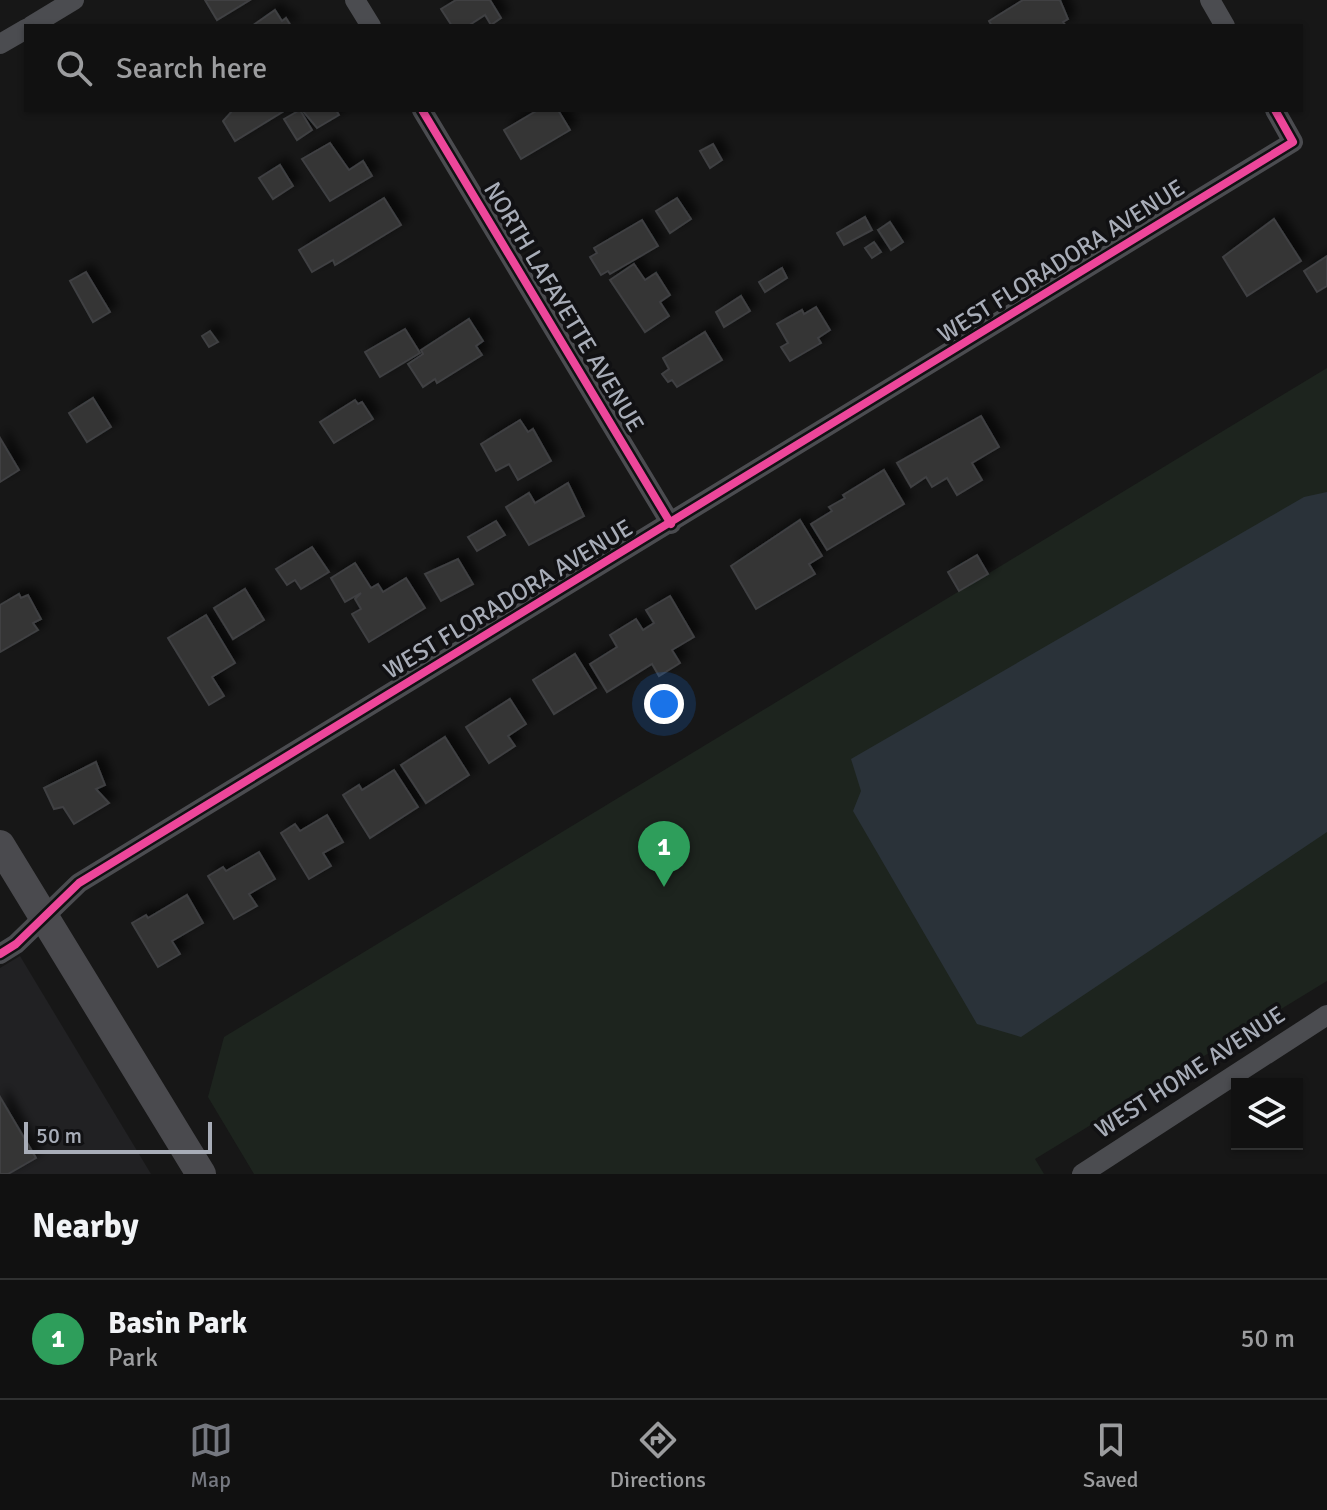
<!DOCTYPE html>
<html lang="en">
<head>
<meta charset="utf-8">
<style>
  body { margin:0; font-family:Signika,sans-serif; background:#1a1a1a; color:#f1f3f6 }
  .controls { position:absolute; right:24px; bottom:24px; display:grid; overflow:hidden; border-radius:0px; box-shadow:0 2px 6px #0004 }
  .controls button { width:72px; height:72px; display:grid; place-items:center; padding:0; border:0; border-bottom:2px solid #303131; background:#111; color:#f1f3f6; font:40px sans-serif }
  .scale { position:absolute; left:24px; bottom:20px; width:188px; box-sizing:border-box; padding-left:8px; border:4px solid #a8adb8; border-top:0; font-size:22px; line-height:28px; white-space:nowrap; color:#a8adb8; -webkit-text-stroke:6px #111113; paint-order:stroke }
  .you { position:absolute; left:664px; top:704px; width:28px; height:28px; margin:-20px; border:6px solid #fff; border-radius:50%; background:#1a73e8; box-shadow:0 0 0 12px #1a73e833 }
  .badge { display:grid; place-items:center; width:52px; height:52px; border-radius:50%; background:#757880; color:#fff; font-size:26px; font-weight:700 }
  .pin { position:absolute; translate:-50% -66px; filter:drop-shadow(0 2px 4px #0008) }
  .pin::after { content:''; position:absolute; top:42px; width:28px; height:24px; background:inherit; clip-path:polygon(0 0,100% 0,50% 100%) }
  .list { margin:0; padding:0; list-style:none }
  h2 { display:flex; justify-content:space-between; align-items:center; height:104px; margin:0; padding:0 32px; font-size:34px }
  h2 small { font-size:26px; font-weight:400; color:#9c9d9f }
  .list li { display:grid; grid-template-columns:52px 1fr auto; gap:24px; align-items:center; box-sizing:border-box; height:120px; padding:0 32px; border-top:2px solid #303131 }
  .list b { display:block; font-size:30px; white-space:nowrap }
  .list p { margin:0; font-size:26px; white-space:nowrap; color:#9c9d9f }
  .list em { font-size:26px; font-style:normal; color:#9c9d9f }
  .icon { flex:none; width:44px; height:44px; fill:none; stroke:currentColor; stroke-width:2; stroke-linecap:round; stroke-linejoin:round }
  .map { position:relative; flex:none; width:1327px; height:1174px; overflow:hidden }
  .search { position:absolute; background:#111; box-shadow:0 2px 6px #0004; left:24px; right:24px; top:24px; height:88px; display:flex; align-items:center; gap:20px; box-sizing:border-box; padding:0 28px; border-radius:0px; color:#9c9d9f; font-size:30px }
  .sheet { height:224px; background:#111 }
  nav { display:flex; justify-content:space-around; align-items:center; box-sizing:border-box; height:112px; border-top:2px solid #303131; background:#111; font-size:22px; color:#9c9d9f }
  nav a { display:grid; justify-items:center; gap:4px }
  nav .on { color:#757880 }
  .map>svg:first-child { display:block }
</style>
</head>
<body>
<div class="map">
<svg width="1327" height="1174" viewBox="0 0 1327 1174">
  <defs>
    <filter id="shadow"><feDropShadow dx="7" dy="-7" stdDeviation="4" flood-color="#0009"/></filter>
  </defs>
  <rect width="100%" height="100%" fill="#171717"/>
  <path fill="#212123" d="M20 956 151 1174H0V968Z"/>
  <path fill="#1d241e" d="M1327 368V981L1035 1159 1044 1174H254L208 1097 224 1037Z"/>
  <path fill="#2a3239" d="M1327 492V832L1021 1037 977 1024 853 811 861 791 851 759 1304 497Z"/>
  <g fill="#353536" stroke="#3f4043" stroke-width="2" filter="url(#shadow)">
    <path d="M205 0H250L217 20Z"/>
    <path d="M456 0H490L501 18 491 25 485 15 468 26H452L441 9Z"/>
    <path d="M1023 0H1060L1068 19 1063 22 1066 26H992L989 21Z"/>
    <path d="M275 10 282 21 286 18 291 26H252Z"/>
    <path d="M233 110H283L284 111 235 141 223 121Z"/>
    <path d="M300 110 312 130 297 140 284 119Z"/>
    <path d="M302 110H336L339 115 317 128Z"/>
    <path d="M538 110H558L570 130 521 159 504 130Z"/>
    <path d="M330 143 349 170 363 161 372 176 330 201 302 159Z"/>
    <path d="M713 144 722 160 710 168 700 151Z"/>
    <path d="M280 165 293 186 273 199 259 178Z"/>
    <path d="M384 198 401 225 335 265 333 260 312 272 299 250Z"/>
    <path d="M677 198 691 219 670 233 656 211Z"/>
    <path d="M865 217 872 230 844 245 837 233Z"/>
    <path d="M1274 219 1301 261 1247 296 1223 257Z"/>
    <path d="M642 220 658 246 610 274 608 271 601 275 590 257 597 253 594 248Z"/>
    <path d="M890 222 903 242 891 250 878 230Z"/>
    <path d="M874 242 881 252 872 258 865 248Z"/>
    <path d="M1327 256V286L1317 292 1304 271Z"/>
    <path d="M634 264 645 280 656 273 670 295 660 302 669 316 645 332 610 280Z"/>
    <path d="M782 268 787 278 765 292 759 282Z"/>
    <path d="M86 272 110 312 93 322 70 281Z"/>
    <path d="M741 296 750 311 724 327 716 312Z"/>
    <path d="M816 307 830 330 818 338 821 343 790 361 781 347 788 343 777 324 802 310 804 314Z"/>
    <path d="M469 319 483 341 476 346 482 355 437 383 435 379 423 387 408 364 423 354 421 350Z"/>
    <path d="M405 329 420 353 380 377 365 352Z"/>
    <path d="M210 331 218 342 209 347 202 336Z"/>
    <path d="M705 332 722 360 677 387 672 380 668 382 662 374 669 369 663 358Z"/>
    <path d="M93 398 111 427 87 442 69 413Z"/>
    <path d="M355 400 358 404 362 402 373 419 334 443 320 422Z"/>
    <path d="M981 416 999 447 972 463 982 480 957 495 947 478 932 487 926 477 911 487 897 463Z"/>
    <path d="M520 420 528 432 533 429 551 461 518 480 509 464 496 471 481 444Z"/>
    <path d="M0 438 19 470 0 482Z"/>
    <path d="M884 470 904 504 827 550 811 524 832 511 829 507 845 498 843 495Z"/>
    <path d="M568 483 584 516 529 545 506 507 529 493 535 503Z"/>
    <path d="M800 520 822 556 809 564 815 574 756 609 731 566Z"/>
    <path d="M496 521 505 535 477 551 468 537Z"/>
    <path d="M312 547 329 572 301 589 295 580 287 585 276 569Z"/>
    <path d="M977 555 988 574 959 591 948 572Z"/>
    <path d="M458 559 473 584 441 601 425 574Z"/>
    <path d="M355 563 371 588 378 584 383 592 406 578 425 608 369 642 352 614 361 609 355 599 361 593 345 602 331 578Z"/>
    <path d="M245 589 264 620 233 639 214 608Z"/>
    <path d="M19 594 21 598 28 595 41 619 33 623 38 630 0 652V605Z"/>
    <path d="M670 596 694 637 672 650 680 663 659 676 652 664 607 692 590 664 617 647 610 635 636 619 643 630 654 623 646 610Z"/>
    <path d="M206 615 235 663 212 677 224 696 209 705 168 638Z"/>
    <path d="M575 654 596 688 554 714 533 680Z"/>
    <path d="M510 699 526 724 508 736 515 746 489 763 466 727Z"/>
    <path d="M445 737 469 775 426 803 401 765Z"/>
    <path d="M96 762 105 785 96 789 109 803 74 824 63 807 54 809 44 788Z"/>
    <path d="M394 770 418 807 370 838 343 795 359 785 362 790Z"/>
    <path d="M327 815 343 842 323 853 331 866 309 879 281 833 295 824 300 831Z"/>
    <path d="M259 852 275 879 249 894 257 906 234 919 208 876 223 867 226 871Z"/>
    <path d="M187 895 203 923 172 941 180 954 158 967 132 923 146 915 148 918Z"/>
    <path d="M0 1097 36 1158 8 1174H0Z"/>
  </g>
  <g fill="none" stroke-linecap="round" stroke-linejoin="round">
    <g stroke="#4b4c50" stroke-width="20">
      <path d="M355 0 371 26"/>
      <path d="M1210 0 1225 26"/>
      <path d="M31 26 74 0"/>
      <path d="M0 44 26 29"/>
      <path d="M422 110 671 524"/>
      <path d="M0 954 16 944 79 883 1293 142 1275 110"/>
      <path d="M1082 1174 1327 1015"/>
    </g>
    <path stroke="#4a4a4e" stroke-width="30" d="M0 845 201 1174"/>
    <defs>
      <g id="cycleway">
        <path d="M422 110 671 524"/>
        <path d="M0 954 16 944 79 883 1293 142 1275 110"/>
      </g>
    </defs>
    <use href="#cycleway" stroke="#111113" stroke-width="13"/>
    <use href="#cycleway" stroke="#ed469a" stroke-width="8"/>
  </g>
  <g text-anchor="middle" stroke-width="7" stroke-linejoin="round" paint-order="stroke">
    <g font-size="24" fill="#a8adb8" stroke="#111113">
      <text transform="translate(1061 261) rotate(-32)" y="8">WEST FLORADORA AVENUE</text>
      <text transform="translate(564 307) rotate(59)" y="8">NORTH LAFAYETTE AVENUE</text>
      <text transform="translate(508 599) rotate(-31)" y="8">WEST FLORADORA AVENUE</text>
      <text transform="translate(1190 1072) rotate(-33)" y="8">WEST HOME AVENUE</text>
    </g>
  </g>
</svg>
<div class="controls">
<button><svg class="icon" aria-label="layers" viewBox="0 0 24 24"><path d="M12 4l9 5-9 5-9-5zM3 14l9 5 9-5"/></svg></button>
</div>
<div class="scale">50 m</div>
<div class="you"></div>
<div class="pin badge" style="left:664px;top:887px;background:#2e9e5b">1</div>
<div class="search"><svg class="icon" aria-label="search" viewBox="0 0 24 24"><circle cx="10" cy="10" r="6"/><path d="M15 15l6 6"/></svg>Search here</div>
</div>
<section class="sheet">
<h2>Nearby<small></small></h2>
<ul class="list">
<li><span class="badge" style="background:#2e9e5b">1</span><div><b>Basin Park</b><p>Park</p></div><em>50 m</em></li>
</ul>
</section>
<nav>
<a class="on"><svg class="icon" aria-label="map" viewBox="0 0 24 24"><path d="M3 6l6-2 6 2 6-2v14l-6 2-6-2-6 2zM9 4v14M15 6v14"/></svg>Map</a>
<a><svg class="icon" aria-label="directions" viewBox="0 0 24 24"><path d="M12 3l9 9-9 9-9-9zM9 14v-3h6M13 9l2 2-2 2"/></svg>Directions</a>
<a><svg class="icon" aria-label="saved" viewBox="0 0 24 24"><path d="M7 4h10v16l-5-4-5 4z"/></svg>Saved</a>
</nav>
</body>
</html>
